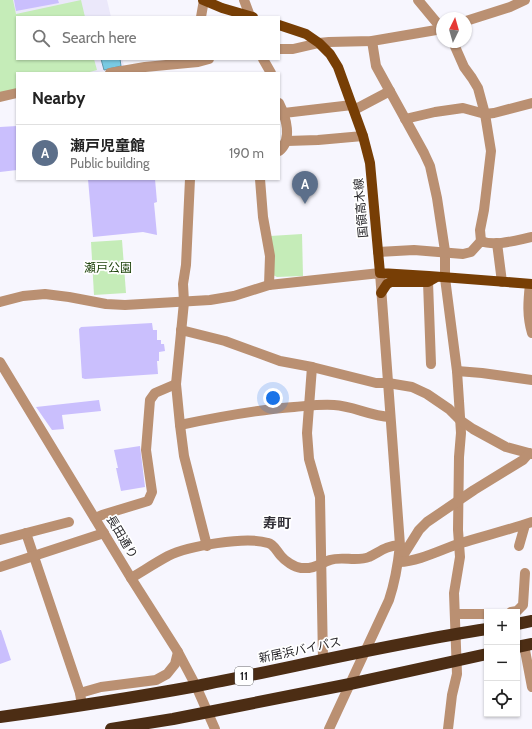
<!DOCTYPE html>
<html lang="en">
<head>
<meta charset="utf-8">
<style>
  body { margin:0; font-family:Cabin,"Noto Sans JP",sans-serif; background:#f2f2f2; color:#222 }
  .controls { position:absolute; right:12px; bottom:12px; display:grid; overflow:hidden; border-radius:0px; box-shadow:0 1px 3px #0004 }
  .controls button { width:36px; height:36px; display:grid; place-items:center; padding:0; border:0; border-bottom:1px solid #e0e0e0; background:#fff; color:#222; font:20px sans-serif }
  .compass { position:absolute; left:436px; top:12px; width:36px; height:36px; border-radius:50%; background:#fff; box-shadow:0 1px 3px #0004; rotate:5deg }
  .you { position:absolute; left:273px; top:398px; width:14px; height:14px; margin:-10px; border:3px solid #fff; border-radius:50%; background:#1a73e8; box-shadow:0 0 0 6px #1a73e833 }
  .badge { display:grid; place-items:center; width:26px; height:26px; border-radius:50%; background:#1a73e8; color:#fff; font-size:13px; font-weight:700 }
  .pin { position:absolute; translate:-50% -33px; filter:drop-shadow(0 1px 2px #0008) }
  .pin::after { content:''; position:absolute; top:21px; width:14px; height:12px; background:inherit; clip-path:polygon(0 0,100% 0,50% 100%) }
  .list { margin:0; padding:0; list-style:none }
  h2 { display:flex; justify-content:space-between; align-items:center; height:52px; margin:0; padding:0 16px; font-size:17px }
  h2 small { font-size:13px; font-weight:400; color:#767676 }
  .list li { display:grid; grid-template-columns:26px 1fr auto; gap:12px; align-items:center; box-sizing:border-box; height:56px; padding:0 16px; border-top:1px solid #e0e0e0 }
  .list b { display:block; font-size:15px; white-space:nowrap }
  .list p { margin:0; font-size:13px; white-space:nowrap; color:#767676 }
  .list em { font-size:13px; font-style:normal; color:#767676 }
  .icon { flex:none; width:22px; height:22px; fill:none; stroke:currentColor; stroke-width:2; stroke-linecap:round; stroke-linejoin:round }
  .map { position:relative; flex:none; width:532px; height:729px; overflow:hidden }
  .search { position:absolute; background:#fff; box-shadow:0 1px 3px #0004; left:16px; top:16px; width:264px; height:44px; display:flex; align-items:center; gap:10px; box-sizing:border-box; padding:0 14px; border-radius:0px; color:#767676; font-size:15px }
  .panel { position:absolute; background:#fff; box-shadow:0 1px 3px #0004; left:16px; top:72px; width:264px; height:108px; border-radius:0px }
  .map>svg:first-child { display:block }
</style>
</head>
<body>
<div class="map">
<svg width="532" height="729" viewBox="0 0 532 729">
  <rect width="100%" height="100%" fill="#f7f6fe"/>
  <path fill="#ebe8fa" d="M0 0H107L111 17H17V59H122L125 68 90 73H17Z"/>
  <g fill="#c5ecb8">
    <path d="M0 0H13L16 14 81 0 85 17H17V59H94L97 70 86 73H17V90L0 94Z"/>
    <path d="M302 234 303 276 277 277 273 275 270 236Z"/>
    <path d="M122 240 126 293 94 295 91 242Z"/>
  </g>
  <path fill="#79cae3" stroke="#6098ab" d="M101 59H120L121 66 104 70Z"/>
  <g fill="#cabffd">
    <path d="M14 0H58L59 3 16 11Z"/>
    <path d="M17 126V170L0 172V127Z"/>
    <path d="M88 179H155L157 202 154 203 157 235 143 232 93 237Z"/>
    <path d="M152 323 153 330H157V340H161V344H164L165 351 159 352V361H157L158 374 85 379 82 378 79 329 81 327Z"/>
    <path d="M99 400 101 411 62 415 64 429 52 430 36 407Z"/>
    <path d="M140 446 145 487 121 491 116 468H118L114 450Z"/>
    <path d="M0 630H1L11 660 0 664Z"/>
  </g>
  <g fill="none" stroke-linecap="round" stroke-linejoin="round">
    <g stroke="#ba9072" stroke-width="10">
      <path d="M244 0 250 16"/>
      <path d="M418 0 442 29"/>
      <path d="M201 17 204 0"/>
      <path d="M466 21 510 7 525 0"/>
      <path d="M372 41 376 66 424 153 430 166 437 198 445 251V278L457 371 459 401 461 433 459 457 458 530 460 557 454 593 457 674 452 695 448 729"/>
      <path d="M453 42 464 67 472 78 478 88 485 114 491 151 484 210 480 230 481 241"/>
      <path d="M279 49H293L319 43 329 42 372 41 442 29"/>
      <path d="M263 59 271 73"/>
      <path d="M110 73 145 67 198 62 209 59"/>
      <path d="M0 97 17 93"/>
      <path d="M279 103C286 117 293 140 279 151"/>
      <path d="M354 110 390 91"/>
      <path d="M284 113 352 105"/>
      <path d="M405 119 435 112 463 108 485 114 494 113 532 103"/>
      <path d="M287 141 318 140 363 136"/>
      <path d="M190 179 186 265 183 284 184 302 176 384 180 425 184 456 207 546"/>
      <path d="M260 179 263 217 270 256 269 285"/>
      <path d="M497 243 502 282"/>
      <path d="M378 252 414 250 463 254 471 252 481 241C495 247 517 240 532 237"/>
      <path d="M428 282 431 364"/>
      <path d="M530 284C528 302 527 316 532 333"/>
      <path d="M0 302 23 296 45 294 69 297 106 304 125 305 210 300 234 296 269 285 380 273 400 545C398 564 395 582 389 600L329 729"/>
      <path d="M181 330 225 341 280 361 312 367 376 383H388L412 387 427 394 449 409 460 420 473 429 506 447 532 454"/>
      <path d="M0 362 131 578 178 652 196 686 215 729"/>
      <path d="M312 367 307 433 309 459 320 497 323 660"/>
      <path d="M457 371 482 373 532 380"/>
      <path d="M180 425C218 417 255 410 294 407 307 406 320 404 334 405 353 406 370 416 390 417"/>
      <path d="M95 518 102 515 148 501 152 492 146 450 150 400 155 393 176 384"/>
      <path d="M26 533 80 693 82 706"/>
      <path d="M0 540 69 522"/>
      <path d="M519 546 525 525"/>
      <path d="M399 562 419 530 427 522 474 490 523 460 529 453"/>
      <path d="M399 562C420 561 440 550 461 543 484 536 508 530 532 522"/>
      <path d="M0 567 104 533"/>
      <path d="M131 578C143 571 155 563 168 556 188 546 246 536 268 543 274 544 277 552 281 556 285 561 294 567 301 568 315 569 319 564 330 560 342 556 357 562 369 557 381 551 386 546 400 545"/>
      <path d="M511 612 517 611 523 605 525 573"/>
      <path d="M455 614H487"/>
      <path d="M524 645 532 687"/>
      <path d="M80 693 101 687 156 680 167 674 175 664 178 652"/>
    </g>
    <g stroke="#773e05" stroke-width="10">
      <path d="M203 0 222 8 253 17"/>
      <path d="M279 25 306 34 319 43 330 54 338 67 363 136 370 163 380 273 429 276 532 284"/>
      <path d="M381 293 387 284 391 282H428L435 278"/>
    </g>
    <g stroke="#4c2d14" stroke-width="12">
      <path d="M517 624 532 621"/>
      <path d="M517 647 532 644"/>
      <path d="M0 717C66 708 131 698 197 686 294 667 389 644 487 629"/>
      <path d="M111 729 173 719 350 684 487 654"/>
    </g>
  </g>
  <g text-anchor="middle" stroke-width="3.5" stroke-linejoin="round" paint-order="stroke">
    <rect fill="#fff" stroke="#676669" stroke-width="1" x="235" y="667" width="18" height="18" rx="3"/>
    <g font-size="11" font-weight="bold" fill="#262529">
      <text x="244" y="680">11</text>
    </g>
    <g font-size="12" fill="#262529" stroke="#fff">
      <text transform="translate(361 208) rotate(-95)" y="4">国領高木線</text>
      <text transform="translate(122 537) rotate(59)" y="4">長田通り</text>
      <text transform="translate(300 650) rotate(-12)" y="4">新居浜バイパス</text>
    </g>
    <g font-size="12" fill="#1e430b" stroke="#fff">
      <text x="108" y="272">瀬戸公園</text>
    </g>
    <g font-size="14" font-weight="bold" fill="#323038" stroke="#fff">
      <text x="277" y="528">寿町</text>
    </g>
  </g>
</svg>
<div class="controls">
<button>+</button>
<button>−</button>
<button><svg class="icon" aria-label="locate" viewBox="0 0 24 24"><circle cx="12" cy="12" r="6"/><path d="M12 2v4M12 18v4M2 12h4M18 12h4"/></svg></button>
</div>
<svg class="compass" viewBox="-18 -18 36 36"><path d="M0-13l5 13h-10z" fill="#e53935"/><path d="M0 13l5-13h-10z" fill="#767676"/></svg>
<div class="you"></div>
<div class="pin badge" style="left:305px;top:204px;background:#5c6f8a">A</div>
<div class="search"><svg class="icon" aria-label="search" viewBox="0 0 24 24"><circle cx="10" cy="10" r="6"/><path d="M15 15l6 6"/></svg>Search here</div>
<section class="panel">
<h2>Nearby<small></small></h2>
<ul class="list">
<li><span class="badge" style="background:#5c6f8a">A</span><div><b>瀬戸児童館</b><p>Public building</p></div><em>190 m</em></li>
</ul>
</section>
</div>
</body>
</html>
